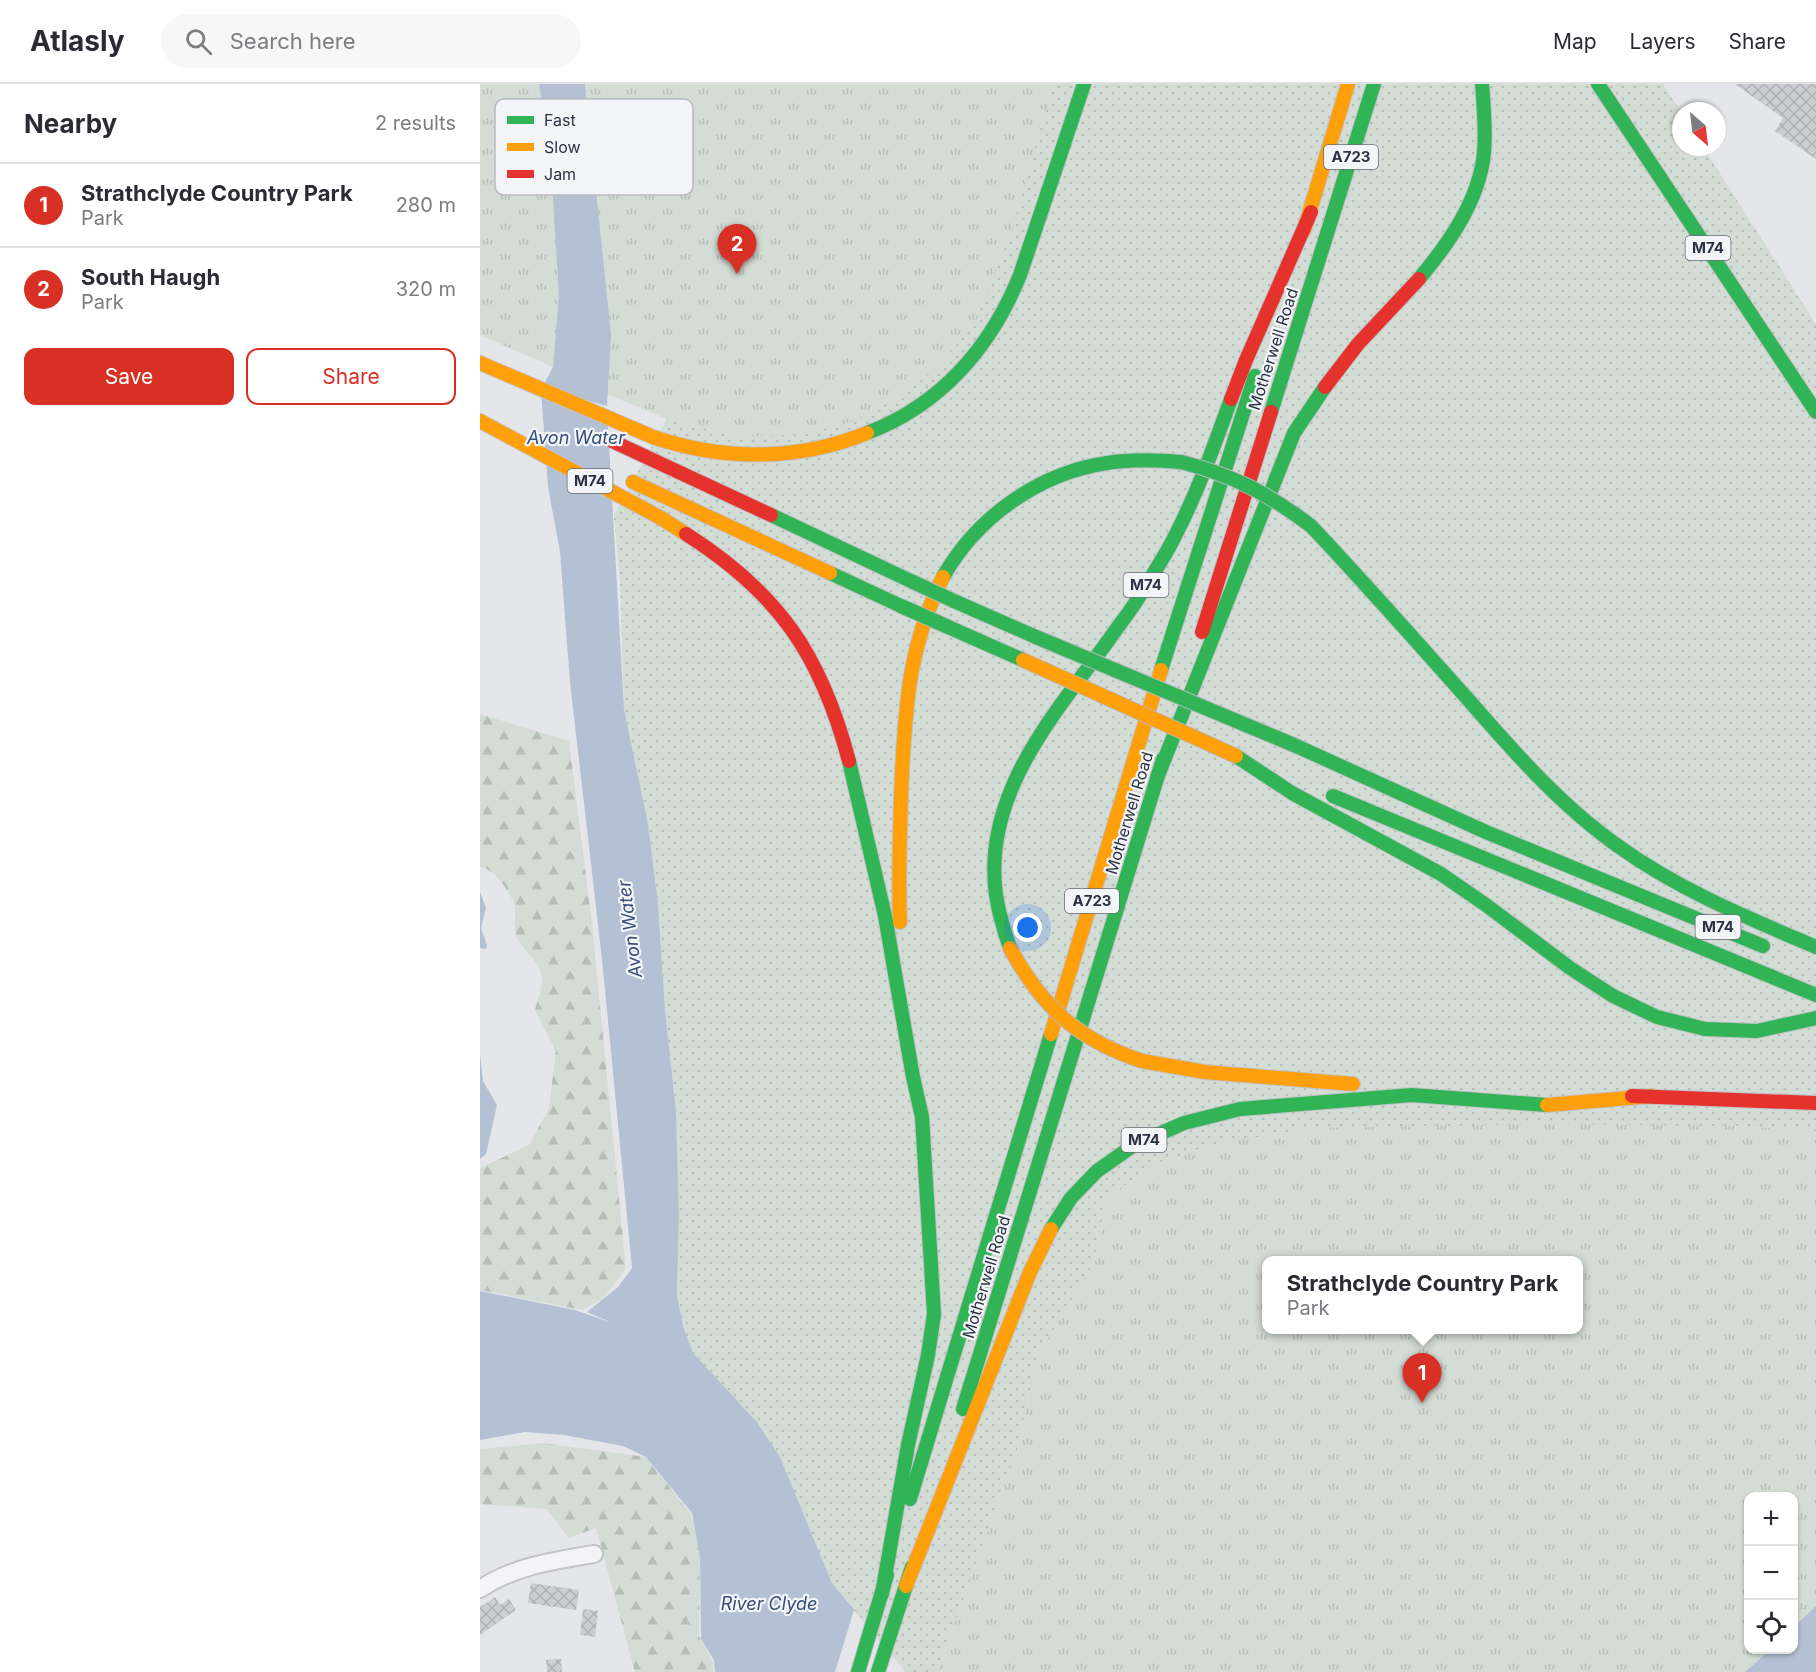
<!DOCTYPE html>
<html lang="en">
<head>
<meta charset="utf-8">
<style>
  body { margin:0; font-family:Inter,sans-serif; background:#f7f7f7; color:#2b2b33 }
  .controls { position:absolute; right:18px; bottom:18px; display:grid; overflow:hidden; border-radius:12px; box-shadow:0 2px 4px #0004 }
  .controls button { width:54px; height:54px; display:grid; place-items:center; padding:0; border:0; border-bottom:2px solid #e1e1e2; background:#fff; color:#2b2b33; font:30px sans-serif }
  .compass { position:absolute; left:1192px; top:18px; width:54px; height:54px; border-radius:50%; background:#fff; box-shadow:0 2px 4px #0004; rotate:152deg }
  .you { position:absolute; left:548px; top:844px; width:21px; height:21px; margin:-15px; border:4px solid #fff; border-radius:50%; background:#1a73e8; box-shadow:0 0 0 9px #1a73e833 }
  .badge { display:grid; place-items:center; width:39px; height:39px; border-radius:50%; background:#d93025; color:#fff; font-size:20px; font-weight:700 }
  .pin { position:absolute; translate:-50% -50px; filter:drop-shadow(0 2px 3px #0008) }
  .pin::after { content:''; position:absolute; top:32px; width:21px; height:18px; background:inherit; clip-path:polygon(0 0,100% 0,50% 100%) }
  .popup { position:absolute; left:782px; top:1172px; width:321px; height:78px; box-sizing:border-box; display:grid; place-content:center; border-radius:12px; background:#fff; filter:drop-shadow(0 2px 4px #0005); font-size:20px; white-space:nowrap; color:#7c7c81 }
  .popup b { font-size:22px; color:#2b2b33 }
  .popup::after { content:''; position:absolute; left:50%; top:100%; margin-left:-12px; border:12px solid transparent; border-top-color:#fff }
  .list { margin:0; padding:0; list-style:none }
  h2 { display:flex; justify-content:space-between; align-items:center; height:78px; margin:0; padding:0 24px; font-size:26px }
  h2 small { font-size:20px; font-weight:400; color:#7c7c81 }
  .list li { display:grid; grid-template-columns:39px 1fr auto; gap:18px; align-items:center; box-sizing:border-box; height:84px; padding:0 24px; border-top:2px solid #e1e1e2 }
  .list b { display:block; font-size:22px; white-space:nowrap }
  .list p { margin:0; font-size:20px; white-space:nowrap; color:#7c7c81 }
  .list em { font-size:20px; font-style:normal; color:#7c7c81 }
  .actions { display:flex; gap:12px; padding:18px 24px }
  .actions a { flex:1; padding:14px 0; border:2px solid #d93025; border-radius:12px; text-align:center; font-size:21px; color:#d93025 }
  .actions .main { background:#d93025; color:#fff }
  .icon { flex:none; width:33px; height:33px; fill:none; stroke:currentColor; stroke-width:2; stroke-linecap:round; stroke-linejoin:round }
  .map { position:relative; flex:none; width:1336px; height:1588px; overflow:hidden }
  header { display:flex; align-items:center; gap:36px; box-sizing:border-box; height:84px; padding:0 30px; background:#fff; border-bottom:2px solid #e1e1e2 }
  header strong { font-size:28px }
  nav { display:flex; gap:33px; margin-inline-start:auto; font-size:21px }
  .search { width:420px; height:54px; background:#f7f7f7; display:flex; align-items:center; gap:15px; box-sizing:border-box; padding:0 21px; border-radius:33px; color:#7c7c81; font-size:22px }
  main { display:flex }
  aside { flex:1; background:#fff }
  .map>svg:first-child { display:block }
</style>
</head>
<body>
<header>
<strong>Atlasly</strong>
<div class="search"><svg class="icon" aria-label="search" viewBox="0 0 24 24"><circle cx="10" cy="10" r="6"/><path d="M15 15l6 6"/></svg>Search here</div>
<nav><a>Map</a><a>Layers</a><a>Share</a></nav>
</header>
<main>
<aside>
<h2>Nearby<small>2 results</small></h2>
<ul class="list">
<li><span class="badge">1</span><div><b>Strathclyde Country Park</b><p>Park</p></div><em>280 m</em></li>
<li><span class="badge">2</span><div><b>South Haugh</b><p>Park</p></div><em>320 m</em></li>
</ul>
<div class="actions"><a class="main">Save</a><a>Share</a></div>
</aside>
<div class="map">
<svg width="1336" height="1588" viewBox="0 0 1336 1588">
  <defs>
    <pattern id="grass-dots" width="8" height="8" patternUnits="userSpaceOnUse" patternTransform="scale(1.5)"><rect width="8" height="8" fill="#d4ddd5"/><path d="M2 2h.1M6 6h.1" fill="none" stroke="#b6beb8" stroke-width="1.8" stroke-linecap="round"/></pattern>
    <pattern id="forest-firs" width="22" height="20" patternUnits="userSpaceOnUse" patternTransform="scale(1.5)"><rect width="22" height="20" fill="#d4ddd5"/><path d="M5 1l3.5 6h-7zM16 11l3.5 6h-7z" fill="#b6beb8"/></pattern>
    <pattern id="park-tufts" width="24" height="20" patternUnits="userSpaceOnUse" patternTransform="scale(1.5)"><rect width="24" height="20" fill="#d4ddd5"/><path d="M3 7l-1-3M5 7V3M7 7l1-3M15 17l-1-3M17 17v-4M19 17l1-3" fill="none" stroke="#b6beb8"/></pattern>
    <pattern id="building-cross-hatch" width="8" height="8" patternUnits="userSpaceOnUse" patternTransform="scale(1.5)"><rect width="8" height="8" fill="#cdced1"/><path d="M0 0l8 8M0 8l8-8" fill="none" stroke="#b0b1b5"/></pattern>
  </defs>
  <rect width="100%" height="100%" fill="#e5e6e9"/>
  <path fill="url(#grass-dots)" d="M570 0H1183L1201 28V63H1223L1336 240V1047L1253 1042 625 1115 616 1176 557 1273 537 1366 457 1588H428L425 1587 352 1499 300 1373 277 1338 213 1269 203 1242 197 1211 199 1131 196 1027 185 926 178 819 168 740 144 625 140 497 134 431 187 335 258 353Z"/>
  <g fill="url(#forest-firs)">
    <path d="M0 630 89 657 112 840 146 1185 124 1213 103 1226 0 1206V1084L49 1061 69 1024 76 967 55 926C57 916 63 904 62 894 61 876 42 868 36 851 33 843 36 832 35 823 32 810 14 784 0 783Z"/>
    <path d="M64 1359 166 1373 210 1429 220 1461 219 1552 233 1578 234 1588H155L116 1444 89 1454 66 1425 0 1420V1365Z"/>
  </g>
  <g fill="url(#park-tufts)" fill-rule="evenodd">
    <path d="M0 0H573L532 146 497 235 460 281 422 312 376 336 327 350 258 353 187 335 129 311 73 283 0 251Z"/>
    <path d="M1056 1040 1253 1042 1336 1047V1588H457L537 1366 557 1273 616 1176 625 1115 675 1080 729 1061 834 1044ZM786 1176H1098V1246H786ZM1268 1412H1314V1566H1268Z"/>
  </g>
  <g fill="#b4c0d3">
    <path d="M59 0H105L131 251 127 322 62 304 73 283 79 211 71 83Z"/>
    <path d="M61 306 127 325 144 625 168 740 178 819 185 926 196 1027 199 1131 197 1211 203 1242 213 1269 277 1338 300 1373 352 1499 425 1587 428 1588H235L234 1576 221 1555 220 1473 212 1429 166 1373 143 1362 84 1351 45 1348 0 1356V1207L95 1226 132 1239 107 1228 138 1203 152 1184 122 875 90 598 80 468 68 403Z"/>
    <path d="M0 808 6 824 1 844 7 861 6 865 0 864Z"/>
    <path d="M0 970 3 997 17 1021 6 1070 0 1075Z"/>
    <path d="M1336 1522V1588H1265L1290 1566H1314V1543Z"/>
  </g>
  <path fill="#e5e6e9" d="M374 1526 425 1587V1588H355Z"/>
  <g fill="url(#building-cross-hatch)">
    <path d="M1255 0H1336V75L1295 47 1303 34Z"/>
    <path d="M51 1499 99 1506 96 1526 48 1519Z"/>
    <path d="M15 1513 20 1521 29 1515 36 1526 0 1551V1523Z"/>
    <path d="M103 1525 118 1527 115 1553 100 1551Z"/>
    <path d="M81 1575 82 1588H67L66 1576Z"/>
  </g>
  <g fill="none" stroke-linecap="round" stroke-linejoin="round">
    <defs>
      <path id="street" d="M0 1505C34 1482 74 1477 114 1470"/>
      <g id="fast">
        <path d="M1118 0 1336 328"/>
        <path d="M939 195C969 159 999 117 1004 69 1006 46 1004 23 1002 0"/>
        <path d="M791 328 894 0"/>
        <path d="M387 349C461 321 511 263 540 191L604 0"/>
        <path d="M291 431 433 498"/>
        <path d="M831 442C884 498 935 556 986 613 1033 667 1080 721 1138 762 1199 806 1268 834 1336 863"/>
        <path d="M350 489 421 522"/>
        <path d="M463 493C497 433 559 389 627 379 652 375 677 376 701 378"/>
        <path d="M474 517 556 553"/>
        <path d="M466 542 543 576"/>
        <path d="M681 586 775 292"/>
        <path d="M814 661 1006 748 1283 862"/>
        <path d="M756 672 812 709 961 790 1006 821 1090 884 1133 912 1177 933 1225 945 1277 947 1336 934"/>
        <path d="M369 677 405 832 433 993 442 1033 454 1230 448 1271 428 1361 402 1510"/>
        <path d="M677 694 814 349 845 303"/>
        <path d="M853 712 1336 911"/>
        <path d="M530 864C524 847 519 830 516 811 502 711 573 632 628 557 638 542 650 528 659 513 671 493 684 474 694 454 717 410 734 362 751 315"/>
        <path d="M571 1145 591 1114 617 1087 654 1061 704 1039 760 1025 932 1011 1067 1021"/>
        <path d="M483 1325 683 675"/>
        <path d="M430 1415 571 950"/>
        <path d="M378 1588 407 1491"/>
        <path d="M398 1588 432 1483"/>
      </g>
      <g id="slow">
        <path d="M824 146 868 0"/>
        <path d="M0 279 173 353C244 377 318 377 387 349"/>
        <path d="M0 337 181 434 206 450"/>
        <path d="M153 398 350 489"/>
        <path d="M420 838C418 788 420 738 422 687 426 615 430 559 463 493"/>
        <path d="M571 950 681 586"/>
        <path d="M662 977 725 988 873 1000"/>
        <path d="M1067 1021 1172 1012"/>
        <path d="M426 1502 550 1188 571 1145"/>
      </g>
      <g id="jam">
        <path d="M845 303 878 260 939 195"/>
        <path d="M751 315 766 276 831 128"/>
        <path d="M132 357 291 431"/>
        <path d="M206 450C299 509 341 571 369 677"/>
        <path d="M722 548 791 328"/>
        <path d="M1152 1012 1336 1019"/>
      </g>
    </defs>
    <use href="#street" stroke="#c3c4c7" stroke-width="20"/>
    <use href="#fast" stroke="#c2c3c7" stroke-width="16"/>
    <use href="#slow" stroke="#c2c3c7" stroke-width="16"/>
    <use href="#jam" stroke="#c2c3c7" stroke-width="16"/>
    <use href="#street" stroke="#f4f4f6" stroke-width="16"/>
    <use href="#fast" stroke="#30b455" stroke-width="14"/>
    <use href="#slow" stroke="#ff9f0a" stroke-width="14"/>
    <use href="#jam" stroke="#e5322d" stroke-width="14"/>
    <defs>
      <g id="fast-bridge">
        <path d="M701 378C753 391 789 410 831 442"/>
        <path d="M433 498 474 517"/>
        <path d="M421 522 466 542"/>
        <path d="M556 553 814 661"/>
      </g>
      <g id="slow-bridge">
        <path d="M543 576 756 672"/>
        <path d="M530 864C562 923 598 956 662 977"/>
      </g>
    </defs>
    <use href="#fast-bridge" stroke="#b7b9be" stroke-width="16" stroke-linecap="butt"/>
    <use href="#slow-bridge" stroke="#b7b9be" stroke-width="16" stroke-linecap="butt"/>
    <use href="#fast-bridge" stroke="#30b455" stroke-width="14"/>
    <use href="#slow-bridge" stroke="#ff9f0a" stroke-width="14"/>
  </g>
  <g text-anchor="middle" stroke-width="4.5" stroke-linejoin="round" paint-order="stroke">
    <g fill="#f3f5f8" stroke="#676c79" stroke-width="1.5">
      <rect x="844" y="61" width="54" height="24" rx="4.5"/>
      <rect x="1205.5" y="152" width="45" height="24" rx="4.5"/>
      <rect x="87.5" y="385" width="45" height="24" rx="4.5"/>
      <rect x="643.5" y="489" width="45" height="24" rx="4.5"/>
      <rect x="585" y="805" width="54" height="24" rx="4.5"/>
      <rect x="1215.5" y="831" width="45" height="24" rx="4.5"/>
      <rect x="641.5" y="1044" width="45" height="24" rx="4.5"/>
    </g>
    <g font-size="15" font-weight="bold" fill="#2b3243">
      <text x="871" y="78">A723</text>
      <text x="1228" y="169">M74</text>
      <text x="110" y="402">M74</text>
      <text x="666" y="506">M74</text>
      <text x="612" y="822">A723</text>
      <text x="1238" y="848">M74</text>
      <text x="664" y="1061">M74</text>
    </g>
    <g font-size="16" fill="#2b3243" stroke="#f3f5f8">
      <text transform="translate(793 265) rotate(-72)" y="6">Motherwell Road</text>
      <text transform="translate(649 729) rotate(-73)" y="6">Motherwell Road</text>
      <text transform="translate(506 1193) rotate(-73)" y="6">Motherwell Road</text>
    </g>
    <g font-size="18" font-style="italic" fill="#354d77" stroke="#f3f5f8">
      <text x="96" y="360">Avon Water</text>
      <text transform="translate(150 845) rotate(-97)" y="6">Avon Water</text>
      <text x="289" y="1526">River Clyde</text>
    </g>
  </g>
  <rect x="15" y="15" width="198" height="96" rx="9" fill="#f3f5f8" stroke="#b7bac2" stroke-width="1.5"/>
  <rect x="27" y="32" width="27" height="8" fill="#30b455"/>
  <rect x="27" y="59" width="27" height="8" fill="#ff9f0a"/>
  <rect x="27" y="86" width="27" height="8" fill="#e5322d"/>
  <g font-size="16" fill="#2b3243">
    <text x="64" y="42">Fast</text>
    <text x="64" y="69">Slow</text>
    <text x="64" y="96">Jam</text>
  </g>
</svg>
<div class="controls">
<button>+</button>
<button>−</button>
<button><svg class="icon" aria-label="locate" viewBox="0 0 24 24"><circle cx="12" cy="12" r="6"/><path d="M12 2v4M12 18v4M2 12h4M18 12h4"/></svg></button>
</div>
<svg class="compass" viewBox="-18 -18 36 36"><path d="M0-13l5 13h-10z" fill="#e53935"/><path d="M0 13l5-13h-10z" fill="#7c7c81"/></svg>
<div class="you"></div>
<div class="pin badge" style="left:942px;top:1319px">1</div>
<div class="popup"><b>Strathclyde Country Park</b>Park</div>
<div class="pin badge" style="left:257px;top:190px">2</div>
</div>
</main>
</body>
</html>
